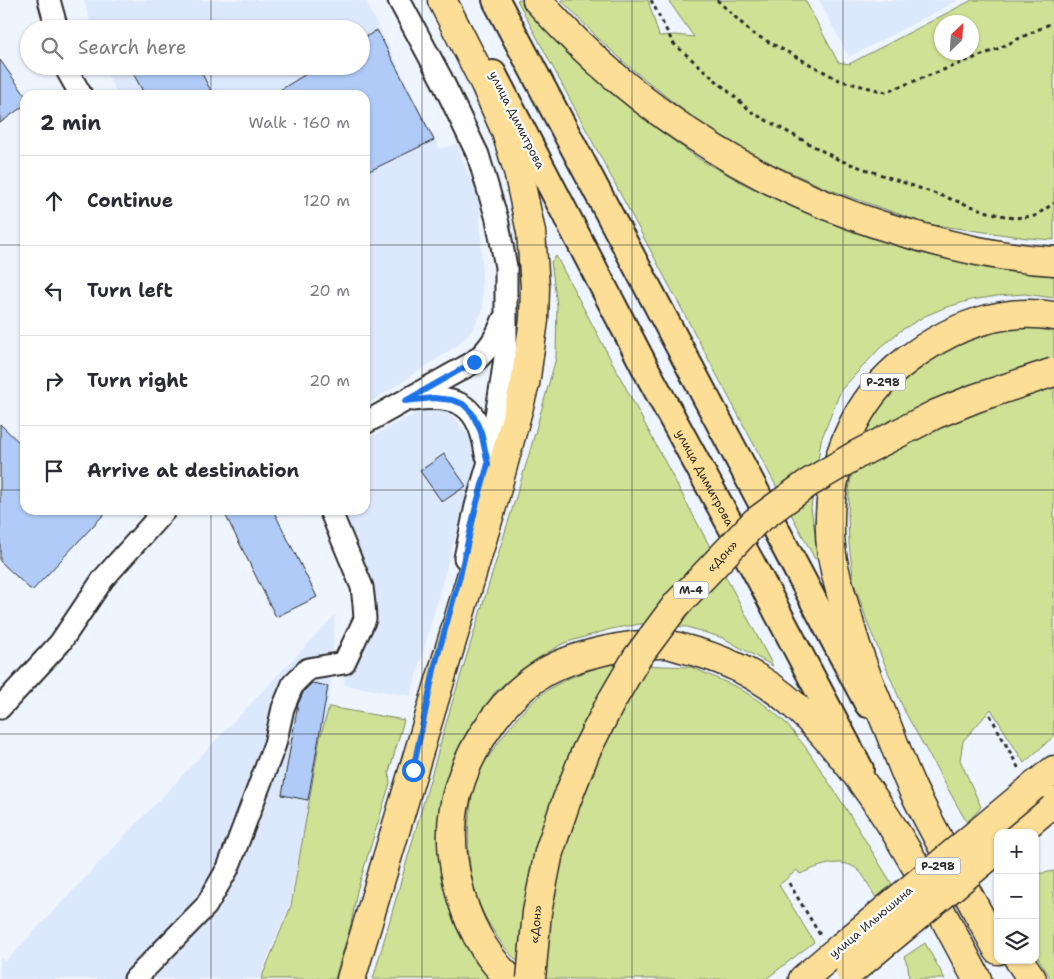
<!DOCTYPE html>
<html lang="en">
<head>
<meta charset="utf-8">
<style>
  body { margin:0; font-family:"Shantell Sans",sans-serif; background:#f7f7f7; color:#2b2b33 }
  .controls { position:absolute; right:15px; bottom:15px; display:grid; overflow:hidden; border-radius:10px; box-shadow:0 1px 4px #0004 }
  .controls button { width:45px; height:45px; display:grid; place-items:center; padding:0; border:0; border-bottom:1px solid #e1e1e2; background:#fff; color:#2b2b33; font:25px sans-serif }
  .compass { position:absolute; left:934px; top:15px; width:45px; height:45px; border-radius:50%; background:#fff; box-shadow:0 1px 4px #0004; rotate:25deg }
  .stop { position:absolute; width:15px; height:15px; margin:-11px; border:4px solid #1a73e8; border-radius:50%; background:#fff }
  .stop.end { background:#1a73e8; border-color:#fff; box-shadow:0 1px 5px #0008 }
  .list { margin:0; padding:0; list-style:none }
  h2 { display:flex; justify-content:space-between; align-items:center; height:65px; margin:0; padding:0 20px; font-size:21px }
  h2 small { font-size:16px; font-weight:400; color:#7c7c81 }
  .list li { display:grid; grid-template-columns:32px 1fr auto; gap:15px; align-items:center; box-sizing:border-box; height:90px; padding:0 20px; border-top:1px solid #e1e1e2 }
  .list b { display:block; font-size:19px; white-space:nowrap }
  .list em { font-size:16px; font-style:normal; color:#7c7c81 }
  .icon { flex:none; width:28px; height:28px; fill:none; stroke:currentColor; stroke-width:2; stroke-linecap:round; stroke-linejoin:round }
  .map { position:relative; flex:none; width:1054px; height:979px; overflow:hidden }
  .search { position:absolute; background:#fff; box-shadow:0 1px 4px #0004; left:20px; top:20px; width:350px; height:55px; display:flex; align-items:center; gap:12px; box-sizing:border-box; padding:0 18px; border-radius:28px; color:#7c7c81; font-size:19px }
  .panel { position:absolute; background:#fff; box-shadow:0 1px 4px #0004; left:20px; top:90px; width:350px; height:425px; border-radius:15px }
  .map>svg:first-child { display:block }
</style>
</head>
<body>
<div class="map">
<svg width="1054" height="979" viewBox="0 0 1054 979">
  <rect width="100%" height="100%" fill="#eff5fe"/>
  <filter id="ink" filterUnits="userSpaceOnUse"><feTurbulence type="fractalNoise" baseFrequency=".02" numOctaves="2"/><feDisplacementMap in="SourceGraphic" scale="10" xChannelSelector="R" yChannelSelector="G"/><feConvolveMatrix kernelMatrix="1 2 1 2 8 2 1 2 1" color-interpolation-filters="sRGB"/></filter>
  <g filter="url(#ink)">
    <g fill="#dce8fc">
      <path d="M84 0H365L440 149 457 144 480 204 483 310 473 329 458 345 365 406V95H118L102 66H361V29H92Z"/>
      <path d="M819 0H959L849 57Z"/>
      <path d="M435 407 444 409 452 415 474 442 476 454 475 465 411 696 344 685 354 602 318 510H365V440L421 410Z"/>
      <path d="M335 615 330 693 289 906 259 979H0V958L5 962Z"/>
    </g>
    <g fill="#cfe195" stroke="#7d8660" fill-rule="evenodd">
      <path d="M517 0H522L578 63 656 128 699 159 746 185 788 205 868 237 921 253 989 269 1054 276V298L1025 294 997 296 971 300 944 308 925 316 900 331 879 349 841 390 821 440 811 508 819 558 815 559Z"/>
      <path d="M561 0H648L659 36 675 35 694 37 668 0H805L838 62 849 64 972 0H1054V240L1028 238 927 224 825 188 757 157 694 119 631 68 599 39ZM972 22V52H942V22Z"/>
      <path d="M556 256 773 666 723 638 687 627 640 624 611 629 564 643 540 657 518 672 494 693 467 736 452 765 444 798 437 837 442 881 452 917 472 958 489 979H373L450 710 528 458 556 358 557 305 551 262Z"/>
      <path d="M1054 326V736L1024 763 991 709 963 741 960 760 981 807 967 823 905 712 869 627 854 583 849 544 848 514 849 491 855 450 881 403 924 364 951 346 1012 327Z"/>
      <path d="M610 664 691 667 739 688 765 705 785 722 807 749 845 807 892 884 876 898C871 890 867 881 862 874 846 854 819 866 800 874L797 870 779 885 814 942 766 979H537C524 967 510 956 500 941 492 929 483 915 478 901 465 865 465 811 478 774 480 767 486 761 490 755 505 733 520 711 541 695 561 679 586 671 610 664Z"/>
      <path d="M329 707 404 720 389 772 390 783 357 891 351 924 335 979H261L291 906 320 738Z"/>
      <path d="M1054 871V979H1051L1035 953V873H1043Z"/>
      <path d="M925 943 945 979H909L908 966 904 957Z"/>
    </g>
    <g fill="#b0cbf8" stroke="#2b2b2b">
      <path d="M377 30 434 140 365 173V95H272L319 66H361V40Z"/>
      <path d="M0 60 25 95V105L0 123Z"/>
      <path d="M129 66H198L213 95H145Z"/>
      <path d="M0 424 25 448V510H108L32 591 0 561Z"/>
      <path d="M444 454 466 486 442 502 420 471Z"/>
      <path d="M223 510H273L317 597 276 617Z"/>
      <path d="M312 683 328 686 308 800 282 795 298 704 304 691Z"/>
    </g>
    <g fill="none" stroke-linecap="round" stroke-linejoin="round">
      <defs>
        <g id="minor">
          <path d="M49 0 57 29"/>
          <path d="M399 0 441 78 478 155 497 219 506 267V350L502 379 488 465 476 506 465 558"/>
          <path d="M66 66 68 72 81 95"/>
          <path d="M413 400C459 394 479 405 486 454"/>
          <path d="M365 423 474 362C489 349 496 338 503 320"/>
          <path d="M0 708 60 643 103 579 165 510"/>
          <path d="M135 979 206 906 228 868 275 744 283 708 293 684 308 669 344 663 365 619 364 604 362 587 330 510"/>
        </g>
        <g id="major">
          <path d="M496 0 868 704"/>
          <path id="s1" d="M493 74 650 377 761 581 860 769"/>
        </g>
        <g id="highway">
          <path d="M537 0C641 117 773 198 924 238 967 250 1010 259 1054 261"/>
          <path d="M1034 786 1054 770"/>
          <path d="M1017 833 1054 802"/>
          <path d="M998 950C970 898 941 845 914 792 904 772 897 750 888 728 873 692 858 656 848 618 840 590 830 560 830 531 828 466 854 399 907 360 949 328 1000 307 1054 316"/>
          <path d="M1019 960 1032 979"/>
          <path d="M351 979 491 510 525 384 534 320 535 287 531 232 518 171 506 132 485 84 442 0"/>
          <path d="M510 979C484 955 465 918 458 884 452 859 450 832 454 808 463 756 499 699 545 672 576 654 630 643 666 644 673 645 681 648 689 650 728 660 764 678 794 705 876 780 925 882 977 979"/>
          <path d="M803 979 841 947"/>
        </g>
      </defs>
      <use href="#minor" stroke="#2b2b2b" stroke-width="25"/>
      <use href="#major" stroke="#2b2b2b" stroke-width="30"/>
      <use href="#highway" stroke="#2b2b2b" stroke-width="31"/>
      <g stroke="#2b2b2b" stroke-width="3" stroke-dasharray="4 4" stroke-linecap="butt">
        <path d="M651 0 673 43 753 113 839 160 988 212 1013 218 1035 216 1054 203"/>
        <path d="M717 0 752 33 841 81 886 92 995 50 1054 22"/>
        <path d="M990 715 1019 769"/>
        <path d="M789 883 820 935"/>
      </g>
      <use href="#minor" stroke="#fff" stroke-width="21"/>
      <use href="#major" stroke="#fdde96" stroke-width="26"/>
      <use href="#highway" stroke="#fdde96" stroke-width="28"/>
      <defs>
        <g id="highway-bridge">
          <path d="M841 947 1034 786"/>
          <path d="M850 972 998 849"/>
          <path id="s2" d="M531 979 537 912 549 852 566 802 586 751 611 702 636 659 677 604 755 522 807 484 856 455 936 414 976 398 1054 372"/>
        </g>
      </defs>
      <use href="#highway-bridge" stroke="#2b2b2b" stroke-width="31" stroke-linecap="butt"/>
      <use href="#highway-bridge" stroke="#fdde96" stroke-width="28"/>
    </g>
  </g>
  <g fill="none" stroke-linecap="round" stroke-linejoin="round" filter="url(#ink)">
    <path stroke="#1a73e8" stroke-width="6" d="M413 770 435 665 460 576 476 506 488 464 481 432 472 413 463 404 452 400 434 398 405 401 474 362"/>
  </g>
  <path fill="none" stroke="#2b2b2b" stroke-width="1" stroke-opacity="0.55" d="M211 0V29M422 0V979M632 0V979M843 0V979M211 66V95M0 245H25M365 245H1054M0 490H25M365 490H1054M211 510V979M0 734H1054"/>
  <g text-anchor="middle" stroke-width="4.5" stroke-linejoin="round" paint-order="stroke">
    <g fill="#fff" stroke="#6b6b6b" stroke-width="1">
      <rect x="860.5" y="373.5" width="45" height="17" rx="4"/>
      <rect x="673.5" y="581.5" width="35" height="17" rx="4"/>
      <rect x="915.5" y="857.5" width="45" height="17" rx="4"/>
    </g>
    <g font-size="11" font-weight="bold" fill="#2b2b2b">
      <text x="883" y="386">Р-298</text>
      <text x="691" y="594">М-4</text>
      <text x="938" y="870">Р-298</text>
    </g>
    <g font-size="12" fill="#2b2b2b" stroke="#fff">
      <text transform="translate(517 120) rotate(63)" y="4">улица Димитрова</text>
      <text dy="4" stroke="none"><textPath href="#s1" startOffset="456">улица Димитрова</textPath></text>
      <text dy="4" stroke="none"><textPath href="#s2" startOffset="475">«Дон»</textPath></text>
      <text transform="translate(871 922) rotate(-40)" y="4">улица Ильюшина</text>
      <text dy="4" stroke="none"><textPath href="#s2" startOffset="55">«Дон»</textPath></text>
    </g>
  </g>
</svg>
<div class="controls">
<button>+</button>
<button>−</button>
<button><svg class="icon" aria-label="layers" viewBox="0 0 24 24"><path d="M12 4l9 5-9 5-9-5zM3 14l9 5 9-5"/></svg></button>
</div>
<svg class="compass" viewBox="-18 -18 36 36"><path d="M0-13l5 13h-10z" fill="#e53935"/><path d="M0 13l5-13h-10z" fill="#7c7c81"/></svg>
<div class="stop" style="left:413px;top:770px"></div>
<div class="stop end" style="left:474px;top:362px"></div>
<div class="search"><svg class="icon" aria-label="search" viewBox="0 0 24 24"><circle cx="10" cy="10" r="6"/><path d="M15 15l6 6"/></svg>Search here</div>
<section class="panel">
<h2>2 min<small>Walk · 160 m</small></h2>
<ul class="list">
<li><svg class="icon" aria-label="ahead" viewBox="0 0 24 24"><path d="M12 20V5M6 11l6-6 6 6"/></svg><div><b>Continue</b></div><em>120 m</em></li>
<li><svg class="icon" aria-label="left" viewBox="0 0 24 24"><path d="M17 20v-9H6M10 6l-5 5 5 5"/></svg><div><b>Turn left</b></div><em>20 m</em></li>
<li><svg class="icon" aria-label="right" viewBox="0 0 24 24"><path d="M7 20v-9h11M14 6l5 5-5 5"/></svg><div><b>Turn right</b></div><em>20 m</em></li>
<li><svg class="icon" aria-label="arrive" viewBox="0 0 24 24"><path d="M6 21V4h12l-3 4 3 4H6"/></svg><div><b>Arrive at destination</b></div></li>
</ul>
</section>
</div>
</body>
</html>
